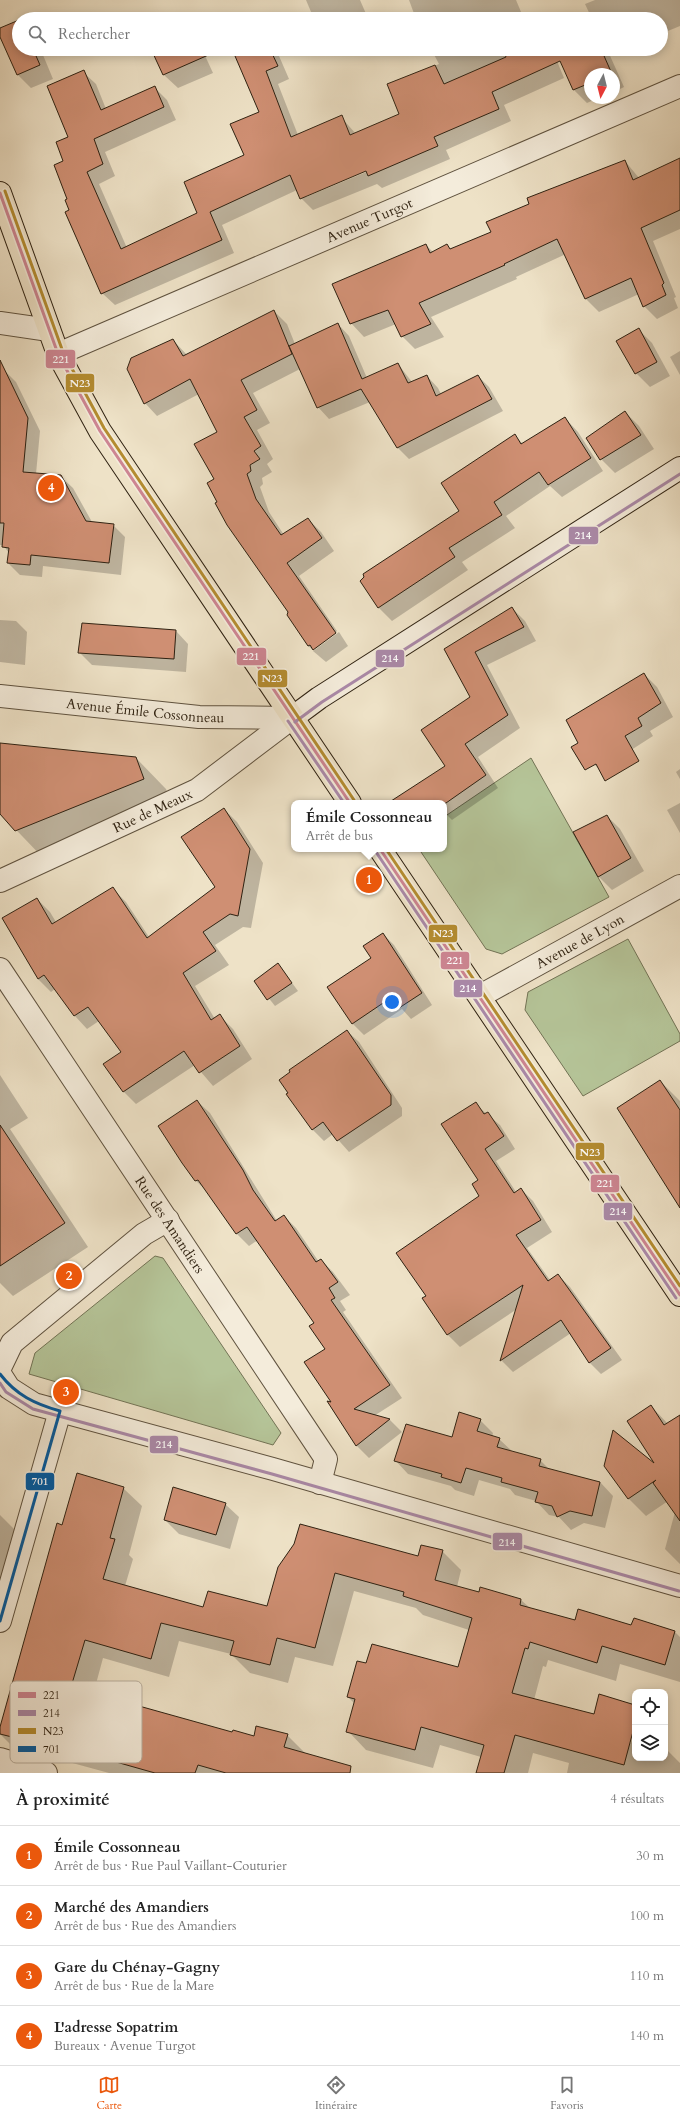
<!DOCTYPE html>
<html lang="fr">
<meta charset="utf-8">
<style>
:root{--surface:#fff;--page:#f2f2f2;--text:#222;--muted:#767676;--line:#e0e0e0;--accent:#ea580c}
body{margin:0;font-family:Cardo,serif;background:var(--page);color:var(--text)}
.controls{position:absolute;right:12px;bottom:12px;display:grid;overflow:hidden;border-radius:8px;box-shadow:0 2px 10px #0003}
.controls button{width:36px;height:36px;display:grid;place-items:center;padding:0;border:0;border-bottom:1px solid var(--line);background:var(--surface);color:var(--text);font:20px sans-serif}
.compass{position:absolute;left:584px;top:68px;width:36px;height:36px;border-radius:50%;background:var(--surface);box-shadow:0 2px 10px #0003;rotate:187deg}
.you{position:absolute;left:392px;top:1002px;width:14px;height:14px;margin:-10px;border:3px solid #fff;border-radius:50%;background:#1a73e8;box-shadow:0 0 0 6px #1a73e833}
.badge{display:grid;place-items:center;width:26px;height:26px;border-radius:50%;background:var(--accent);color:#fff;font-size:13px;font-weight:700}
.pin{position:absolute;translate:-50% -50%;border:2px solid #fff;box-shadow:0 1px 4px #0006}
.popup{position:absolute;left:291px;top:800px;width:156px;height:52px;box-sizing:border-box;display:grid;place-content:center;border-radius:8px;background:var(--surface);filter:drop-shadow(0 1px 3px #0005);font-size:13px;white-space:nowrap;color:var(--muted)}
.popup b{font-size:15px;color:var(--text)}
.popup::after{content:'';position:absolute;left:50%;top:100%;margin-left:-8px;border:8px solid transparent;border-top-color:var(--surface)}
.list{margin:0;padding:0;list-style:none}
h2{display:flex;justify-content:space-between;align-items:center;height:52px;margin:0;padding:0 16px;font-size:17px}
h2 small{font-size:13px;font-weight:400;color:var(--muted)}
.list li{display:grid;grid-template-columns:26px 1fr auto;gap:12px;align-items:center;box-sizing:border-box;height:60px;padding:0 16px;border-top:1px solid var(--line)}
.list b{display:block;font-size:15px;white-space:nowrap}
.list p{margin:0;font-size:13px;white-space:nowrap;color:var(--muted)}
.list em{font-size:13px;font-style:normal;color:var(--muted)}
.icon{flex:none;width:22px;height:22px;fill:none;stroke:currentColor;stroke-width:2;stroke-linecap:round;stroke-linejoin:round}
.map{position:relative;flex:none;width:680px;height:1773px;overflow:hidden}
.search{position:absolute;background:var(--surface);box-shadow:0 2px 10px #0003;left:12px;right:12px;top:12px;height:44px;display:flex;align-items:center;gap:10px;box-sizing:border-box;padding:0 14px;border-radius:22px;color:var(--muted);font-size:15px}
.sheet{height:292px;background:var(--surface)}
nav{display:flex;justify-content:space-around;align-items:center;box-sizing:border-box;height:56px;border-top:1px solid var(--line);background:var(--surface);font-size:11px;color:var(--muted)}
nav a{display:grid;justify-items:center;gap:2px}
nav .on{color:var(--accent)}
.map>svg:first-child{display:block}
.green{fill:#b5c498;stroke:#727355}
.shadow{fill:#0003;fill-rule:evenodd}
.building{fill:#cf8f73;stroke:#2f2212}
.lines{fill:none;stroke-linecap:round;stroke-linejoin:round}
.lane-casing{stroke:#5f523f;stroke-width:20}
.street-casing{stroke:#5f523f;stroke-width:24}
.secondary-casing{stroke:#2f2212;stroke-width:24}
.primary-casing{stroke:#2f2212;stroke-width:24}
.lane{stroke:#f4ecdb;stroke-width:18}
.street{stroke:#f4ecdb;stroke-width:22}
.secondary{stroke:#f4ecdb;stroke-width:22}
.primary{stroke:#eee2c7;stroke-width:22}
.bus-1-casing{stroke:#f4ecdb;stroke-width:6}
.bus-2-casing{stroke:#f4ecdb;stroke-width:6}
.bus-3-casing{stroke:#f4ecdb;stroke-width:6}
.bus-4-casing{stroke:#f4ecdb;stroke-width:6}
.bus-1{stroke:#cd8592;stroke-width:3}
.bus-2{stroke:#aa89a8;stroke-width:3}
.bus-3{stroke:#b48c30;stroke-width:3}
.bus-4{stroke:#005aa1;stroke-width:3}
.labels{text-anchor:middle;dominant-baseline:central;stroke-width:3.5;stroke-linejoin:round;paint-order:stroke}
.street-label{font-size:14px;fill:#2f2212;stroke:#f4ecdb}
.key{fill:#f4ecdb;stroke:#b9af9f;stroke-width:1}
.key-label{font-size:11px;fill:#2f2212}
.line-badge{stroke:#f4ecdb;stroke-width:1.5}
.badge-label{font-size:11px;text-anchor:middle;font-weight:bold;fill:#fff}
</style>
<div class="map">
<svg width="680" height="1773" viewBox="0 0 680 1773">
<rect width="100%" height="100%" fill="#eee2c7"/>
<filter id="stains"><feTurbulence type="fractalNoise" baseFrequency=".005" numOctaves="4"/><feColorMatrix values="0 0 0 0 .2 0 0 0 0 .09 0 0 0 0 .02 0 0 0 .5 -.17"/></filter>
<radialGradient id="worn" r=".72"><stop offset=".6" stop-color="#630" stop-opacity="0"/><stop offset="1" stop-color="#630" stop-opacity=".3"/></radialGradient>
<!-- green -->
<g class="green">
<path d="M531,758L609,897L502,954L486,949L419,849H444V817Z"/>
<path d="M628,939L680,1034V1041L583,1096L525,1010L528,992Z"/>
<path d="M155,1256L163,1258L281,1433L273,1445L29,1374L35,1353Z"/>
</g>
<!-- shadow -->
<g class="shadow">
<path d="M306,0H360L367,16L361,19H314Z"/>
<path d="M409,0H516L524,19H416Z"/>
<path d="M595,0H680V26L663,33L661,30V19H592L585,4Z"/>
<path d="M19,21V49H47L49,53L43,55L53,79L31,88L17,74L0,35V29Z"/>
<path d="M152,49H202L213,73L178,88L164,75Z"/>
<path d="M233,49H276L289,79L278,84L298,135L341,117L356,134L400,114L388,85L439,64L431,49H552L564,78L504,105L511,121L446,150L450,159L382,188L377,184L313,210L301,198L297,190L222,225L234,253L115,305L102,293L70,211L65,162L83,72L96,84L106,109L154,87L167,100L176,120L105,152L115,176L99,184L127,248L199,214L245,156L260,112ZM370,169L371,170L306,197V195Z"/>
<path d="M569,49H607L624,87L614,92V74H590V98H598L587,103L573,89Z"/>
<path d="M680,159V229L653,241L676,297L674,298L678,308L657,319L644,306L639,294L599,312L586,299L566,254L516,277L517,279L431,317L444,337L415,349L402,336L396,324L364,337L351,323L426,245L433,252L446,245L451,250L492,232L625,161L639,178Z"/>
<path d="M274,311L287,324L295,344L338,324L349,336L367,378L398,364L412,382L427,376L438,388L441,394L478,376L489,387L503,411L409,459L397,447L370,402L329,419L318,407L300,369L253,393L270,423L257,430L273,459L267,464L272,472L262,478L263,484L260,487L269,512L284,535L308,519L321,532L334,551L299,576L337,631L313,650L308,646L289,611L228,524L208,484L216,479L218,432L199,394L157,416L145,403L173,340L187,355Z"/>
<path d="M638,329L652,343L670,376L650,387L636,373Z"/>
<path d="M680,351V375L670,357Z"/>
<path d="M5,371L16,382L40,431L36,474L60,476L73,488L92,522L113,525L125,537L121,575L43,566L42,577L20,575L8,563L9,553L3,545H0V374Z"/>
<path d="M625,412L639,426L654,449L615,473L601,459Z"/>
<path d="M565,418L578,432L603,471L562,497L550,486L506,516L515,528L462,562L468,570L392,621L379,608L362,581L461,512L515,436L523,444Z"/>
<path d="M512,608L525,621L536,641L487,665L520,728L478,757L498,788L452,820L444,812V803H437L471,697L445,649Z"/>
<path d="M0,620L16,621L27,632L25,665L0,662Z"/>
<path d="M176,631L188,644L186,672L92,665L79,652Z"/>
<path d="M339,632L348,646L326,662L313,651Z"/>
<path d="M644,674L657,687L673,717L650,731L653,736L600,770L587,757Z"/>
<path d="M0,744L136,758L166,789L174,809L46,861L0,813Z"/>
<path d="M680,769V779L676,772Z"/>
<path d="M680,803V833L667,810Z"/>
<path d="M224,809L237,822L263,863L251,928L243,927L215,945L229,965L195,986L215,1019L220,1016L233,1029L252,1059L213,1086L195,1065L136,1104L123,1091L122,1052L99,1021L87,1029L75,1016L55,989L51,992L38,979L3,918L37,899L50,912L56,922L113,889L126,902L149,937L217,888Z"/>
<path d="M607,816L620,829L644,871L612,890L599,877L574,833Z"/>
<path d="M383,934L394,945L432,1005L411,1019L402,1009L364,1035L353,1024L329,987L373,958Z"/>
<path d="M278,964L298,991L275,1006L255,981Z"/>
<path d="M347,1031L359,1042L402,1108V1116L349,1152L333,1134L324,1141L312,1129Z"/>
<path d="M0,1075L28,1118L10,1129L88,1247L13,1296L0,1283Z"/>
<path d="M660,1081L680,1101V1206Z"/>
<path d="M197,1101L210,1113L277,1221L284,1216L296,1228L319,1262L321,1260L333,1272L350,1295L340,1301L346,1310L343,1312L402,1398L374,1416L390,1420L402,1432L369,1458L357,1446L329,1402L333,1404L326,1349L315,1324L258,1240L249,1246L237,1234L209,1193L196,1181Z"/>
<path d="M475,1104L500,1125L515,1149L496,1161L516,1192L521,1189L533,1201L552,1232L527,1248L550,1280L558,1275L570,1287L622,1360L601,1374L589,1362L571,1333L513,1372L502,1361L517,1309L460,1347L448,1335L423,1298L427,1296L481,1196Z"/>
<path d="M651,1406L668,1424L680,1416V1564L665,1549L675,1512L668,1501L646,1516L629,1499L605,1466L657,1467Z"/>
<path d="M480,1420L493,1433L492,1437L499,1439L513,1452L540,1460L550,1470L600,1482L613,1496L605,1528L584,1523L571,1530L559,1517L549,1515L536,1501L515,1495L510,1489L479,1480L474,1496L455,1490L451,1486L408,1474L395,1460L453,1438Z"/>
<path d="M123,1488L142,1506L129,1555L133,1559L125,1586L204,1608L268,1607L279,1568L419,1557L442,1551L461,1570L457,1587L521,1600L530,1608L575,1621L674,1631L680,1637V1682L620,1664L616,1681L548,1660L546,1667L543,1666L534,1700L595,1716L635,1706V1720L629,1742L631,1743L635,1728V1758H665V1748L680,1763V1773H567L569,1763L533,1753L528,1773H476L481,1757L440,1745L433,1768L366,1750L348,1731L355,1704L348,1697L367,1664L459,1668L469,1630L423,1615L416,1608L354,1591L333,1666L295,1657L288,1683L250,1673L231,1654L179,1641L169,1677L103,1658L93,1695L233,1734L254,1737L287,1735L306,1754L347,1773H109L43,1755L36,1757L18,1752L0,1734V1731L63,1526Z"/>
<path d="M225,1504L239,1517L230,1549L179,1534L165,1520Z"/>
<path d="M0,1515L22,1537L0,1601Z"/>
</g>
<!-- building -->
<g class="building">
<path d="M19,20V49H33L40,65L17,75L0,37V28Z"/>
<path d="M151,49H222L163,75Z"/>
<path d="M232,49H270L278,66L266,71L291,137L342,115L350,135L399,114L387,84L435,65L444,84L506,57L503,49H601L612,74H590V83L573,90L560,61L492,92L499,109L434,137L438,146L368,176L366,171L300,199L290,175L210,212L222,240L101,294L65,212L69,210L65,200L67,199L54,165L63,161L56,142L68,137L47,86L84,70L101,110L155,86L164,107L94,139L103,164L87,172L121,249L197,213L184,182L244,155L230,124L259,112Z"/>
<path d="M680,158V210L641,228L664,283L662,285L666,295L643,307L631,278L585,299L557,239L504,264L505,265L419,303L431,324L401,337L388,310L350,324L332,284L426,244L430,253L447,244L450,249L491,232L486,222L529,204L527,198L625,160L633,180Z"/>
<path d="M274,310L292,354L241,380L257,410L244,417L261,446L254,451L260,459L250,465L251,471L247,474L256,499L281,535L308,518L322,538L287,563L336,633L313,650L310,645L308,646L287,615L288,612L227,525L215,503L217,502L207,483L214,479L194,444L217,432L190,379L144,404L127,369L131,358L173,339L183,356Z"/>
<path d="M338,323L362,379L398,363L408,383L427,375L436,396L478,375L492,399L397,448L361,389L317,408L289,346Z"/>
<path d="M639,328L657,362L635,374L616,341Z"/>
<path d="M0,360L28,418L23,472L61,475L86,521L114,524L109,563L31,555L30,565L7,563L9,548L2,547L4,523H0Z"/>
<path d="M625,411L641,435L600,460L586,438Z"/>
<path d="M565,417L591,458L548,485L539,472L494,502L502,515L449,548L455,557L378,608L360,581L364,577L363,574L459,511L441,483L515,434L521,444Z"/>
<path d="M512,607L524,627L475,652L508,715L465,744L486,775L446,803H388L445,766L421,730L470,697L444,649Z"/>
<path d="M82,623L176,630L174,659L78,653Z"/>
<path d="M644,673L661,703L638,718L642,726L625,736L639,761L605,781L596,764L585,770L571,747L578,743L566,720Z"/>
<path d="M0,743L136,757L144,779L15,831L0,814Z"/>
<path d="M224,808L250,849L238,916L230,914L203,932L216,951L183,973L211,1020L220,1014L240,1046L199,1073L184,1051L123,1092L103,1064L121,1052L88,1007L74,1016L44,975L38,979L2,918L37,898L52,924L113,887L147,938L215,887L181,837Z"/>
<path d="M607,815L631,858L598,877L573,832Z"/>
<path d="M383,933L422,993L399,1008L392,997L352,1024L327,987L371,958L363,946Z"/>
<path d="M278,963L292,983L267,1000L254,981Z"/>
<path d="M347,1030L391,1095V1105L337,1141L323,1122L312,1130L286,1094L288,1093L279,1080L290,1072L289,1070Z"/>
<path d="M660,1080L680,1110V1208L617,1108Z"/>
<path d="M197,1100L243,1170L253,1190L275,1221L284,1215L316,1262L321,1259L338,1282L329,1288L335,1298L331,1300L390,1385L354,1409L390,1419L356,1446L327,1401L331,1402L304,1362L325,1349L309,1326L314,1323L247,1227L236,1234L198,1180L195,1181L182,1163L158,1126Z"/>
<path d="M476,1102L484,1114L488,1112L504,1136L485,1149L514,1193L521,1188L541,1220L516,1235L548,1281L558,1274L611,1348L589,1363L561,1320L500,1361L523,1285L447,1335L422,1298L426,1296L396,1253L479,1196L472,1184L478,1180L441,1124Z"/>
<path d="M0,1125L65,1223L0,1266Z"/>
<path d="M651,1405L664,1425L680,1415V1521L653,1483L656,1480L628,1499L604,1466L613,1430L654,1463L627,1421Z"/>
<path d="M459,1412L481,1419L477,1431L500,1438L497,1447L541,1459L539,1466L600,1482L592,1516L570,1511L557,1517L552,1506L535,1502L538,1492L501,1482L502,1478L466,1468L461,1483L441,1477L442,1474L394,1461L406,1424L452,1437Z"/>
<path d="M77,1473L124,1487L110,1538L115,1539L103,1579L203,1607L208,1591L267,1606L278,1567L294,1544L300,1524L418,1556L421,1545L443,1550L435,1580L479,1592L480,1587L521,1599L520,1605L575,1620L578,1609L631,1625L634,1618L675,1631L665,1665L602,1646L597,1663L530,1642L528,1649L525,1648L512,1693L594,1714L599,1694L635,1705V1724L624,1765L515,1735L504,1773H476L484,1745L421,1727L415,1750L346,1732L355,1699L347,1697L357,1661L366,1663L372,1644L458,1667L472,1618L403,1596L404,1592L335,1573L315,1648L277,1638L270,1665L230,1655L234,1641L161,1623L151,1659L85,1640L71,1687L232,1732L233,1730L254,1736L256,1726L288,1734L284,1747L351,1766L350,1773H226L198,1765L195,1773H155L24,1736L16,1738L0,1734V1727L57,1523L62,1525Z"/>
<path d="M173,1487L226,1503L216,1535L164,1520Z"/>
</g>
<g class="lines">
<defs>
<path id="lane" d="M0,1772L2,1773"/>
<g id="street">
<path d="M0,323L49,330"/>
<path id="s1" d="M58,354L680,86"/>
<path id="s2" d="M0,696L199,717L292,718"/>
<path id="s3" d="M0,881L197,790L292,718"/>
<path id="s4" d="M0,969L326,1459L320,1483"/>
<path id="s5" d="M480,996L680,886"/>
<path d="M0,1368L12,1343L144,1234L168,1220"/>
<path d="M0,1374L9,1388L34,1404L273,1469L680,1586"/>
<path d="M0,1621L60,1411"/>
<path d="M0,1759L46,1773"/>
</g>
<path id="secondary" d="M292,718L319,698L680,468"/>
<g id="primary">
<path d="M0,193L58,354L100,431L350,803"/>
<path d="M380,849L680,1295"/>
</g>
</defs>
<!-- lane casing -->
<use href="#lane" class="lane-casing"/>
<!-- street casing -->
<use href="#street" class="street-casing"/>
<!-- secondary casing -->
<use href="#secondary" class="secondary-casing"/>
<!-- primary casing -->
<use href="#primary" class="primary-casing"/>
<!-- lane -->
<use href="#lane" class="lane"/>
<!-- street -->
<use href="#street" class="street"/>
<!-- secondary -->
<use href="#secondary" class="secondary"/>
<!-- primary -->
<use href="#primary" class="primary"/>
<defs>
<g id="bus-1">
<path d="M0,193L58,354L100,431L350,803"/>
<path d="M380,849L680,1295"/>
</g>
<g id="bus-2">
<path d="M288,721L344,803"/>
<path d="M295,722L322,702L680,474"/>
<path d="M376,852L676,1298"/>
<path d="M0,1383L6,1392L33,1409L272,1474L679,1591"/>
</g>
<g id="bus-3">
<path d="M5,191L63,352L104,428L354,800"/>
<path d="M386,849L680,1286"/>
</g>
<path id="bus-4" d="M0,1374C16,1395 35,1404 60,1411L0,1621"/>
</defs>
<!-- bus-1 casing -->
<use href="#bus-1" class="bus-1-casing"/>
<!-- bus-2 casing -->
<use href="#bus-2" class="bus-2-casing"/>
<!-- bus-3 casing -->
<use href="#bus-3" class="bus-3-casing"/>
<!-- bus-4 casing -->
<use href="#bus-4" class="bus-4-casing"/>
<!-- bus-1 -->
<use href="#bus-1" class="bus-1"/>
<!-- bus-2 -->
<use href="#bus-2" class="bus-2"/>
<!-- bus-3 -->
<use href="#bus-3" class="bus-3"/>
<!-- bus-4 -->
<use href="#bus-4" class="bus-4"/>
</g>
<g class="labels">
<!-- street labels -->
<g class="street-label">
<text stroke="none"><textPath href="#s1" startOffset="339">Avenue Turgot</textPath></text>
<text stroke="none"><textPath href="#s2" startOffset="146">Avenue Émile Cossonneau</textPath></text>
<text stroke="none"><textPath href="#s3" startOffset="168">Rue de Meaux</textPath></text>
<text stroke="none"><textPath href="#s5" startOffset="114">Avenue de Lyon</textPath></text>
<text stroke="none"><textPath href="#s4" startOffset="307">Rue des Amandiers</textPath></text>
</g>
</g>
<!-- legend -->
<rect x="10" y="1681" width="132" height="82" rx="6" class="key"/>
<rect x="18" y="1692" width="18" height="6" fill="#cd8592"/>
<rect x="18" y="1710" width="18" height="6" fill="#aa89a8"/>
<rect x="18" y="1728" width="18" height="6" fill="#b48c30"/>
<rect x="18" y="1746" width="18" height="6" fill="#005aa1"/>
<g class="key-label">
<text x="43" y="1699">221</text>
<text x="43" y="1717">214</text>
<text x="43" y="1735">N23</text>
<text x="43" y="1753">701</text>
</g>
<g class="line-badge">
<rect x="45" y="349" width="31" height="20" rx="4" fill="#cd8592"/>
<rect x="65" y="373" width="30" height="20" rx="4" fill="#b48c30"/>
<rect x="568" y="526" width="31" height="19" rx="4" fill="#aa89a8"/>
<rect x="236" y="647" width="31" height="19" rx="4" fill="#cd8592"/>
<rect x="375" y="649" width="30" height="19" rx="4" fill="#aa89a8"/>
<rect x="257" y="669" width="31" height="19" rx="4" fill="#b48c30"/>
<rect x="428" y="924" width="30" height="19" rx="4" fill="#b48c30"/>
<rect x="440" y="951" width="30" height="19" rx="4" fill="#cd8592"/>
<rect x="453" y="979" width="30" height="19" rx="4" fill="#aa89a8"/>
<rect x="575" y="1142" width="30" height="19" rx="4" fill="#b48c30"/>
<rect x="590" y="1174" width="30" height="19" rx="4" fill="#cd8592"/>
<rect x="603" y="1202" width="30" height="19" rx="4" fill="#aa89a8"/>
<rect x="149" y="1435" width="30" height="19" rx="4" fill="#aa89a8"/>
<rect x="25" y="1472" width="30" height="19" rx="4" fill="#005aa1"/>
<rect x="492" y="1532" width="31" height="19" rx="4" fill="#aa89a8"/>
</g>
<g class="badge-label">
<text x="61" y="363">221</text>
<text x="80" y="387">N23</text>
<text x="583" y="539">214</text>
<text x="251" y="660">221</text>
<text x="390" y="662">214</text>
<text x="272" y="682">N23</text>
<text x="443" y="937">N23</text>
<text x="455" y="964">221</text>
<text x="468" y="992">214</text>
<text x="590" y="1156">N23</text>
<text x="605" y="1187">221</text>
<text x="618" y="1215">214</text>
<text x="164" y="1448">214</text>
<text x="40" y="1485">701</text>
<text x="507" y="1546">214</text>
</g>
<rect width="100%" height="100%" filter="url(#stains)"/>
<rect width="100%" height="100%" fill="url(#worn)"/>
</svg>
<div class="controls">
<button><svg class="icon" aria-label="locate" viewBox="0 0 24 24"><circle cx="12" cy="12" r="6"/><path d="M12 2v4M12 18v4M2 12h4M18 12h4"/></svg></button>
<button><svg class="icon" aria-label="layers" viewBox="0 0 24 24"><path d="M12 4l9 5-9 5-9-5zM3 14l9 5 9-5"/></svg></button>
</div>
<svg class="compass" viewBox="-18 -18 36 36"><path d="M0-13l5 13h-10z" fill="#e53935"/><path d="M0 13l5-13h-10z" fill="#767676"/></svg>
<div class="you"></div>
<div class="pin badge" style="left:369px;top:880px">1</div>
<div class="popup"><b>Émile Cossonneau</b>Arrêt de bus</div>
<div class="pin badge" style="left:69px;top:1276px">2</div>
<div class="pin badge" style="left:66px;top:1392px">3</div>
<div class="pin badge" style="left:51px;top:488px">4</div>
<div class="search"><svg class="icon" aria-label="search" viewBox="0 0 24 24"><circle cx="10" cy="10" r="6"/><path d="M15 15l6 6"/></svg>Rechercher</div>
</div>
<section class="sheet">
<h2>À proximité<small>4 résultats</small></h2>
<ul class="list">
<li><span class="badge">1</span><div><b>Émile Cossonneau</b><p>Arrêt de bus · Rue Paul Vaillant-Couturier</p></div><em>30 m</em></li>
<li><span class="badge">2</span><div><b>Marché des Amandiers</b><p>Arrêt de bus · Rue des Amandiers</p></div><em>100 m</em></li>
<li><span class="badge">3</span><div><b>Gare du Chénay-Gagny</b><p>Arrêt de bus · Rue de la Mare</p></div><em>110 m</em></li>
<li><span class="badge">4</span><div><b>L'adresse Sopatrim</b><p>Bureaux · Avenue Turgot</p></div><em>140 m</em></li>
</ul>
</section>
<nav>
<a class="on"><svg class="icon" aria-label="map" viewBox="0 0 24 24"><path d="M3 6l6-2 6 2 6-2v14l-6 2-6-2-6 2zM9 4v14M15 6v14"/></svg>Carte</a>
<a><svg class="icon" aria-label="directions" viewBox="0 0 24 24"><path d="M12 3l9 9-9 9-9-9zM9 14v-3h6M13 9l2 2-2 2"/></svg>Itinéraire</a>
<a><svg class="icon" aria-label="saved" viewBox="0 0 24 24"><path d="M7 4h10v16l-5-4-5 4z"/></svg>Favoris</a>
</nav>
